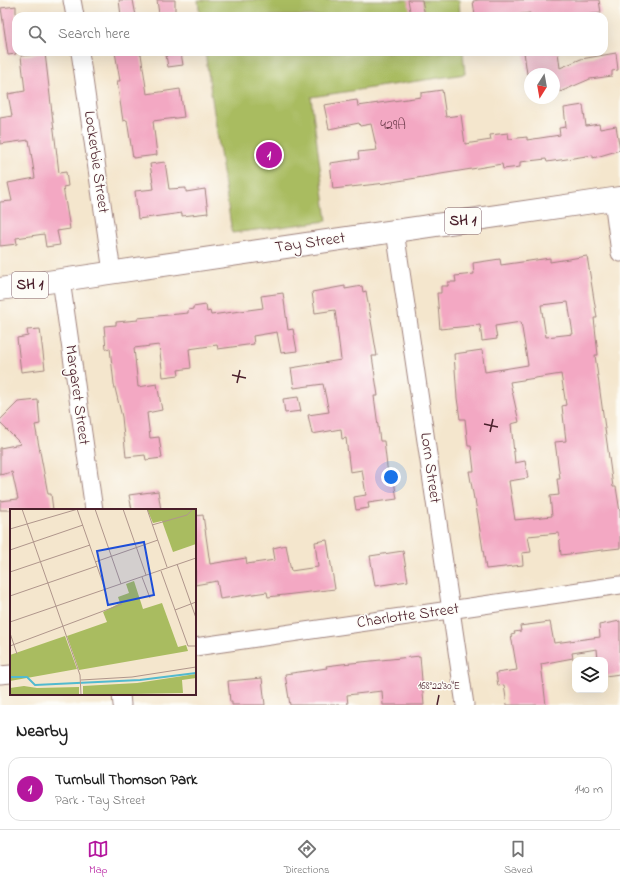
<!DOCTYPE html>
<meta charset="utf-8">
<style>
:root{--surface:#fff;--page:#f2f2f2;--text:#222;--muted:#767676;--line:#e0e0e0;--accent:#b5179e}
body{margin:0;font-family:"Indie Flower",sans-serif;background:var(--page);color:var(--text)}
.controls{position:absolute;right:12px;bottom:12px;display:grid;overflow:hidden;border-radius:8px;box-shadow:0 4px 16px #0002}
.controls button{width:36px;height:36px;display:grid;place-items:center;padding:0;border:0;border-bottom:1px solid var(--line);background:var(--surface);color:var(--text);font:20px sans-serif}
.compass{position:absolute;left:524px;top:68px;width:36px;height:36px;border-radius:50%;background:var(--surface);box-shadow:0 4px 16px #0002;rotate:191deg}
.you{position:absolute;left:391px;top:477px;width:14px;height:14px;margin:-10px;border:3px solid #fff;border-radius:50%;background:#1a73e8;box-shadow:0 0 0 6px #1a73e833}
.badge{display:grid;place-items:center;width:26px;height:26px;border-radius:50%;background:var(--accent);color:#fff;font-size:13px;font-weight:700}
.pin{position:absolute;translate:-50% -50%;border:2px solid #fff;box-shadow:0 1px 4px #0006}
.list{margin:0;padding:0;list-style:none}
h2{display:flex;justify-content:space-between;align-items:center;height:52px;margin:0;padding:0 16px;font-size:17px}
h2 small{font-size:13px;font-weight:400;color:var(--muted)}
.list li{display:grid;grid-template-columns:26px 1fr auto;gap:12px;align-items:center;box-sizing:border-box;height:64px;margin:0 8px 8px;padding:0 8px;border:1px solid var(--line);border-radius:12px}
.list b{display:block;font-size:15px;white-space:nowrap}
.list p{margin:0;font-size:13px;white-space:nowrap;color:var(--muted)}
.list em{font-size:13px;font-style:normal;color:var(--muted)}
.icon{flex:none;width:22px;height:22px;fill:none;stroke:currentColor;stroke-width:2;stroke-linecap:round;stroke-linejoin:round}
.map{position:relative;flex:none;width:620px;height:705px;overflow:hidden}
.search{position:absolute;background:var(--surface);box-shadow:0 4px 16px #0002;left:12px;right:12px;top:12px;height:44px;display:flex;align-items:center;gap:10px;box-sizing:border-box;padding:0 14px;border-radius:12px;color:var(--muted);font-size:15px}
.sheet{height:124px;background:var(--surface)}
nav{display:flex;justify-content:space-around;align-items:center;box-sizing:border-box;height:56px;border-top:1px solid var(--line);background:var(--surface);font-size:11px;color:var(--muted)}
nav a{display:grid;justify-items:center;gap:2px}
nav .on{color:var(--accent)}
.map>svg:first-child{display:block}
.green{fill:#a9bc60;stroke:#7a6e46}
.building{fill:#f3a8c3;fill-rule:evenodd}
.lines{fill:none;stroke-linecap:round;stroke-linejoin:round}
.street-casing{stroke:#9f827c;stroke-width:19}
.highway-casing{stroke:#9f827c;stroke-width:24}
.street{stroke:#fff;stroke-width:17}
.highway{stroke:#fff;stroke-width:22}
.ticks{fill:none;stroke:#4a1f2b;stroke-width:1.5}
.labels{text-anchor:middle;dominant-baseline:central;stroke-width:3;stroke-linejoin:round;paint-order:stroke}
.number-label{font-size:14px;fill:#744151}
.shield{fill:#fdfcf7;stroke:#806168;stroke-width:1}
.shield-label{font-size:15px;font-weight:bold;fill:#4a1f2b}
.street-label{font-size:16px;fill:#4a1f2b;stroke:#fdfcf7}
.inset-river{fill:none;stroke:#52bacf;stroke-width:2}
.inset-road{fill:none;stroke:#b0968c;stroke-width:1}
.view{fill:#1d4ed8;fill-opacity:0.15;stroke:#1d4ed8;stroke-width:2}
.inset-edge{fill:none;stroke:#4a1f2b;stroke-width:2}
.ticks-label{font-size:10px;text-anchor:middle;fill:#4a1f2b;stroke:#fdfcf7;stroke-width:3;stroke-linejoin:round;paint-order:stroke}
</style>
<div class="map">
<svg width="620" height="705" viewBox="0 0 620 705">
<rect width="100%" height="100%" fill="#fdfcf7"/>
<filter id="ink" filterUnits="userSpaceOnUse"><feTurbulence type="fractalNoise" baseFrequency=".025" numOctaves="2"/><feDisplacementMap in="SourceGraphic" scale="8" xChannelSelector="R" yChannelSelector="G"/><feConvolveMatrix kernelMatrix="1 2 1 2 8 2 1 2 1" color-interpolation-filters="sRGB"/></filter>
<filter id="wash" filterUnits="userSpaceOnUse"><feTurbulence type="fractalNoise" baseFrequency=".012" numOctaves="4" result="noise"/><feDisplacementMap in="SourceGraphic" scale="16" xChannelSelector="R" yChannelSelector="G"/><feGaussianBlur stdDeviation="0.9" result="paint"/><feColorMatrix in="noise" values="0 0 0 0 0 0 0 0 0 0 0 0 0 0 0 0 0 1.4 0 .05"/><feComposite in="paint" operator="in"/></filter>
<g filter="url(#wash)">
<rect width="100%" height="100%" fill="#f4e6cd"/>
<!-- green -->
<g class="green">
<path d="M198,0H459L460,16H200Z"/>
<path d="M205,52H463L465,74L311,97L327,221L232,233Z"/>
</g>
<g id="blocks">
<!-- building -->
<g class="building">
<path d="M119,0H133L136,16H121Z"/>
<path d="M157,0H175V13L159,14Z"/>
<path d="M408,0H422L425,16H411Z"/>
<path d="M479,0H599L601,13L575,16H530V13L507,16H475L473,1Z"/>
<path d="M16,6V54L8,55L1,8Z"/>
<path d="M115,52H138V54H141L147,94L180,89L184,117L153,121L157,155L133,158L127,120L123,121L117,81H120Z"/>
<path d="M524,52H558L560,68L581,59L616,53L618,70L612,71V76L590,79L560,92L554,74H527Z"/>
<path d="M45,53L59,173L66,172L68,186L63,187L70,229L57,231L60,245L46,247L44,234L16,238L17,244L0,246V202L12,201L8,183L35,178L29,140L0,144V118L12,116L8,94L25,91L21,56Z"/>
<path d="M181,53L183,65L168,67L166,55Z"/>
<path d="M442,90L446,117L461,115L465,144L491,140L490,135L508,133L509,139L527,137V140L560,135L559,128L566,127L564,108L583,105L586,126L599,124L600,129L616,126L620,150L593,158V155L547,162L546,159L520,162V167L503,169L502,164L386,183L333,189L330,163L359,159L358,152L377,150L371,124L360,126L359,123L329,129L324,105L357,100L358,106L421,97V93Z"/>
<path d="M165,162L169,189L186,188V192L205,189L208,213L182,216V213L138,219L135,191L154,189L150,164Z"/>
<path d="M587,256L597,318H594L598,355H595L613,487H616L620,512V548L561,555L559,533L528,536L531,552L522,553L523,565L486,569L475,499H474L469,471H474L471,446H468L465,419H460L457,398L454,354L482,350L485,372L528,365L521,322L495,326L497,339L482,341L480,325L440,329L437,293H441V286H448V282H456L455,276L474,274L473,263L500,259L501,265L550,258V262ZM568,302L573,334L546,337L541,305ZM561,374L566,405L562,406L566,441L555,442L560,479H557L559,495L550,496L552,516L515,520L509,481L528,478L525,461L515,463L511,424L519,422L510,382Z"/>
<path d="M345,286V289L362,286L363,292L366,291L377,356H372L378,396H374L380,441H384L388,475H393L397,499L368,503L369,508L356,510L354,497L366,495L362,470L350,472L346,438L342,439L341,429L312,434L308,415L329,412L323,384L294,388L291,368L341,360L335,310L315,313L312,292Z"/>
<path d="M283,293L288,330L293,329L297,351L281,353L277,332L253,336L254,344L218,349L217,345L189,349L191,368L178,370L179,375L163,377L159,345L134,348L138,387L157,384L162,410L147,413L150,438L159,437L162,458L146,460L145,455L126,457L122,417L114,384L110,348L106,349L104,326L116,325V322L138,320V318L188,313V310L193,309V307L206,305L207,312L210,311L211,315L263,308L261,296Z"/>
<path d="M40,329L45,369L21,372L17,338L28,336L27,330Z"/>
<path d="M298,397L301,411L285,413L283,399Z"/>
<path d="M38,400L40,424L35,425L48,494H51L53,510H0V501L18,499L12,472L0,475V448L21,444L0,423V420L18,402Z"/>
<path d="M158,491L161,510H132L129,495Z"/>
<path d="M203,515L210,564L246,558L247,564L275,560L273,548L286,545L291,571L318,567L315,542L327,540L335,589L268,597L267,592L220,599L217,581L195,585V516Z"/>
<path d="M403,551L408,581L375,586L370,556Z"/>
<path d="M620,621V674L605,676V660H598L597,649L572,653L573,658L541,664L546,705H507L504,685L498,686L496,673L517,670L511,635L515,634L514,632L521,631L520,626L550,622L554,643L600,637L599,625Z"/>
<path d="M420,656L424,705H383L382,691L347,695L348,705H290L285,674L327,668L326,666L342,664Z"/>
<path d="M262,678L265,705H232V702H230L228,681Z"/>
</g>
</g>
</g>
<g filter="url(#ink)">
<use href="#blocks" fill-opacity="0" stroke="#9f827c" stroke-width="1"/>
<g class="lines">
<defs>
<g id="street">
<path d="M72,0L75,16"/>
<path d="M80,52L112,272"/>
<path d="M613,199L620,253"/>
<path d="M395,231L465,705"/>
<path d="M61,280L94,510"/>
<path d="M195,647L620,585"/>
<path d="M0,675L11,674"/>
<path d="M121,694L122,705"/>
</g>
<path id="highway" d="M0,289L620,198"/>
</defs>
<!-- street casing -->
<use href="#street" class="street-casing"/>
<!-- highway casing -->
<use href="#highway" class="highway-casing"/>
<!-- street -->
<use href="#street" class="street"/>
<!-- highway -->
<use href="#highway" class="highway"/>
</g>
</g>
<!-- ticks -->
<path class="ticks" d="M232,375L246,378M237,383L240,370M484,424L498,427M490,432L493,419M437,705L439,695"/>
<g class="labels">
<!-- number labels -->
<g class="number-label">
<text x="393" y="125">429A</text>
</g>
<!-- shield labels -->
<g class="shield">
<rect x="445" y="208" width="36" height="26" rx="3"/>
<rect x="12" y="272" width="36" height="26" rx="3"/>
</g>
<g class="shield-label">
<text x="463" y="221">SH 1</text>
<text x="30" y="285">SH 1</text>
</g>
<!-- street labels -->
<g class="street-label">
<text transform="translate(96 162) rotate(82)">Lockerbie Street</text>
<text transform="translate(310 243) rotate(-8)">Tay Street</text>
<text transform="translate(77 395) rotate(82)">Margaret Street</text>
<text transform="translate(430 468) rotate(82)">Lorn Street</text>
<text transform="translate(408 616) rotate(-8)">Charlotte Street</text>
</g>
</g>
<!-- overview -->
<g transform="translate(10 509)">
<rect width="186" height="186" fill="#f4e6cd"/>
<path d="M137,0H186V35L163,43L152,12L143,14ZM124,72L133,100L152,94L168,138L176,136L178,142L69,161L57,127L97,113L93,103L110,94L108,88L119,84L116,75ZM55,127L67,160L0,172V146ZM186,165V169L172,171L173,184L73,186V177L127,174ZM14,177L27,179L69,178V186H0V179Z" fill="#a9bc60"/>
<path class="inset-river" d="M0,168H17L25,176L130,171L186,164"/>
<path class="inset-road" d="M12,0L70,166L71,186M67,0L95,80M85,0L111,75M113,0L136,66M137,0L157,58M142,16L177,6L183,0M0,20L68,0M0,41L73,16M85,53L148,31M167,55L186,109M151,62L178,137H186M0,63L80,36M132,68L140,89M0,87L87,57M165,101L186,93M0,113L186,49M0,124L7,145M0,137L112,95M71,171L122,168L186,158"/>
<path class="view" d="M134,33L144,86L98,96L87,42Z"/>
<rect width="186" height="186" class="inset-edge"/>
</g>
<g class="ticks-label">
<text x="439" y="689">168°22'30"E</text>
</g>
</svg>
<div class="controls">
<button><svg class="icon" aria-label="layers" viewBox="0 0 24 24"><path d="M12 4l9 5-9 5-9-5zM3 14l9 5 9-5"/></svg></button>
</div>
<svg class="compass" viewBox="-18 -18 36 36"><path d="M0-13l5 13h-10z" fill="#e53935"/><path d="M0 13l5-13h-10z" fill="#767676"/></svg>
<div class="you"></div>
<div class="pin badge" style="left:269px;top:155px">1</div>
<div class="search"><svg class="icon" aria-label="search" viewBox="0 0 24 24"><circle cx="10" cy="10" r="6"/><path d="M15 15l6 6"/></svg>Search here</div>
</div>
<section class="sheet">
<h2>Nearby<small></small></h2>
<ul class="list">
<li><span class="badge">1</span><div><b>Turnbull Thomson Park</b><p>Park · Tay Street</p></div><em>140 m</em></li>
</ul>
</section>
<nav>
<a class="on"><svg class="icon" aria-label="map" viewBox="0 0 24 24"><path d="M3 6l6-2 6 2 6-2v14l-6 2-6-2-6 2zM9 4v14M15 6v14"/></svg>Map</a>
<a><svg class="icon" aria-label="directions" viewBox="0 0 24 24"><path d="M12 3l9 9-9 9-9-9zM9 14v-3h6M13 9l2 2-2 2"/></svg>Directions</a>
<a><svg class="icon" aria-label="saved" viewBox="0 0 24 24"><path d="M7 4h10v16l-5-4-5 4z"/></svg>Saved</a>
</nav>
